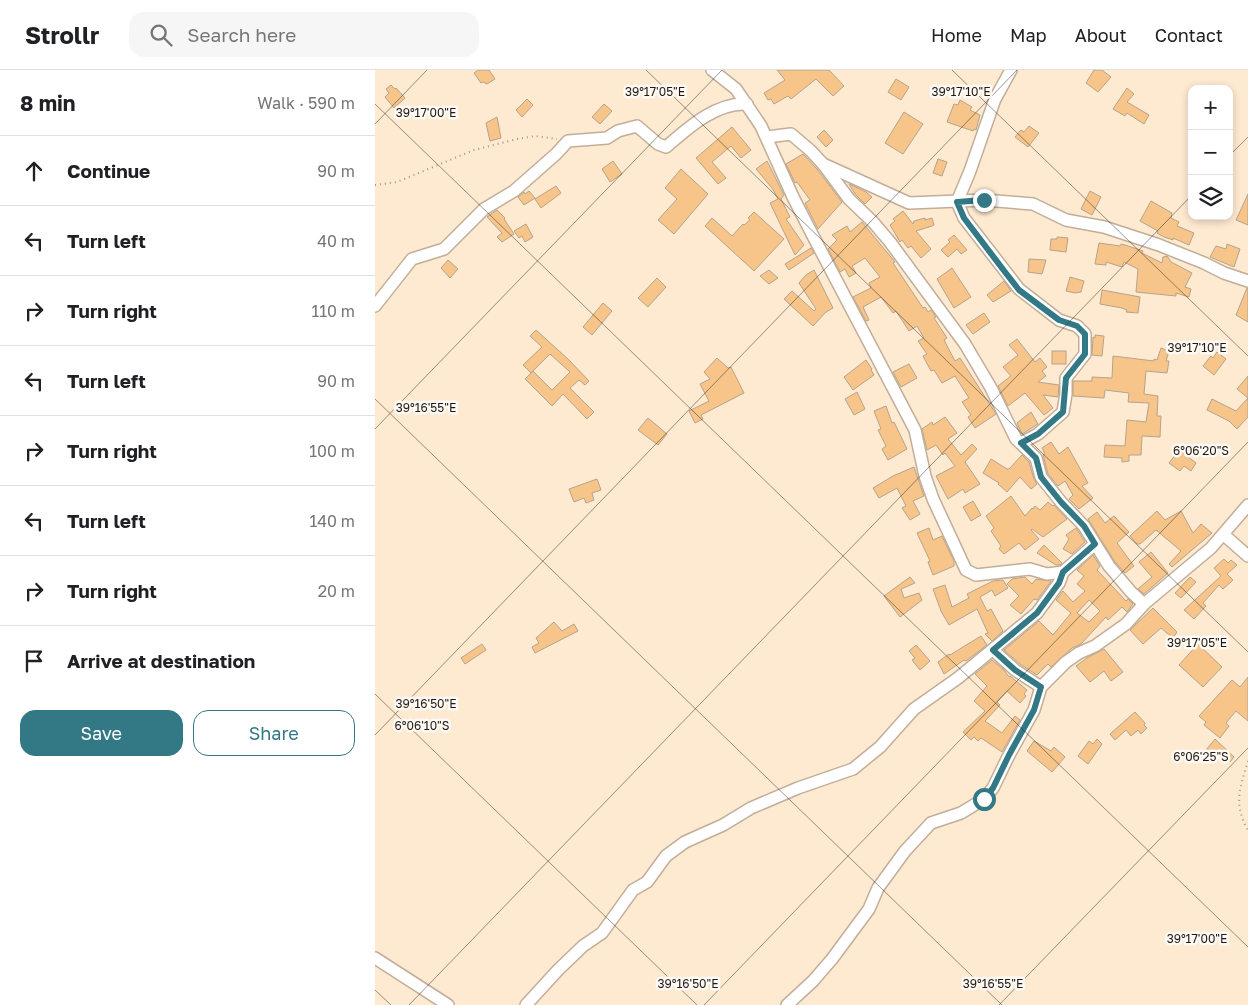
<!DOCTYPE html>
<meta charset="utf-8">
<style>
:root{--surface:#fff;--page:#f6f6f6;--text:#202124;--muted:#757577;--line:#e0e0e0;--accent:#327885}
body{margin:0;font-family:"Golos Text",sans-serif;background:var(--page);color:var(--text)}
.controls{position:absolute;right:15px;top:15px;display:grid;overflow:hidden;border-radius:10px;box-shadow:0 2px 8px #0003}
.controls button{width:45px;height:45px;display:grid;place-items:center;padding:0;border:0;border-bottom:1px solid var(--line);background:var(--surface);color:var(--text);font:25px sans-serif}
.stop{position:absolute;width:15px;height:15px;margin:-11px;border:4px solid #327885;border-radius:50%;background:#fff}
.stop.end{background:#327885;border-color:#fff;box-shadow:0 1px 5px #0008}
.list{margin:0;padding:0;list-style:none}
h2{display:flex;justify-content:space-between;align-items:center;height:65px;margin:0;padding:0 20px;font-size:21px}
h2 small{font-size:16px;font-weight:400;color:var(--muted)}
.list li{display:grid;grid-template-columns:32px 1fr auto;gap:15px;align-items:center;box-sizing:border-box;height:70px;padding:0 20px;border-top:1px solid var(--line)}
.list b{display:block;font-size:19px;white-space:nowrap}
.list em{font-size:16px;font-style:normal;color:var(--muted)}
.actions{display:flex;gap:10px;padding:15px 20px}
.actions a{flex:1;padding:11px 0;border:1px solid var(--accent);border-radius:15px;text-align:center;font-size:18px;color:var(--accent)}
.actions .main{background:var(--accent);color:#fff}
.icon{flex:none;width:28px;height:28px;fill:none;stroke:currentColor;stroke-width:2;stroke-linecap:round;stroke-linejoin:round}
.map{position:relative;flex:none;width:873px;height:935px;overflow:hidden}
header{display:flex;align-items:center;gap:30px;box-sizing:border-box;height:70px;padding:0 25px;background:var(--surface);border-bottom:1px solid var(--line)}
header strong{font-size:24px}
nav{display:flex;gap:28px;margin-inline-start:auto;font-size:18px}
.search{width:350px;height:45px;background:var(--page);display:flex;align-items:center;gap:12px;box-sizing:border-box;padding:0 18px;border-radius:15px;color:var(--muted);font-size:19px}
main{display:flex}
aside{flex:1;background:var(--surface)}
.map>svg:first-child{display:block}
.building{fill:#f7c589;stroke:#b6a38c;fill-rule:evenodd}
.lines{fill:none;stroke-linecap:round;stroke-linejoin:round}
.street-casing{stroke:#c2ae98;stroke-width:14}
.path{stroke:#a49583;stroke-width:2;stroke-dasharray:1 4;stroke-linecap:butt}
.street{stroke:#fff;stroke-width:11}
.route{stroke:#327885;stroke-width:6}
.ticks{fill:none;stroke:#201910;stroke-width:1;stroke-opacity:0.45}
.ticks-label{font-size:12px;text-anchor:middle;fill:#201910;stroke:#fdf9f4;stroke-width:5;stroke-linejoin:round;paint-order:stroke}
</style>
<header>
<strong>Strollr</strong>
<div class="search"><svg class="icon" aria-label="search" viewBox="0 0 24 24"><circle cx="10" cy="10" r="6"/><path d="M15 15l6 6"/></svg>Search here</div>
<nav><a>Home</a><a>Map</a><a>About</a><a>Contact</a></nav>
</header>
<main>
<aside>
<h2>8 min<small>Walk · 590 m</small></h2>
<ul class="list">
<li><svg class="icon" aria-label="ahead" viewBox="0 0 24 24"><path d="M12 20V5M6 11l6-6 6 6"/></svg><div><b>Continue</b></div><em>90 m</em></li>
<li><svg class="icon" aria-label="left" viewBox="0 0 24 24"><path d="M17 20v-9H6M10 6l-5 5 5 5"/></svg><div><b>Turn left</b></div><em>40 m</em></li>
<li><svg class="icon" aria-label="right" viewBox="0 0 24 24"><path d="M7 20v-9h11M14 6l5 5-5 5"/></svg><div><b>Turn right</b></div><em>110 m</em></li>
<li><svg class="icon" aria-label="left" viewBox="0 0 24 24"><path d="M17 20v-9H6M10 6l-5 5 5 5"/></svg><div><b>Turn left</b></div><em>90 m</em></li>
<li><svg class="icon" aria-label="right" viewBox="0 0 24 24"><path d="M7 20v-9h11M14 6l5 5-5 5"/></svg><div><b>Turn right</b></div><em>100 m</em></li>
<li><svg class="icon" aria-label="left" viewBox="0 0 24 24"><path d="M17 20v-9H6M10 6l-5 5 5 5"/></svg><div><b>Turn left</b></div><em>140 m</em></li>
<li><svg class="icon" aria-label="right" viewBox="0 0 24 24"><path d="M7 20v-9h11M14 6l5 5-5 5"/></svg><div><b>Turn right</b></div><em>20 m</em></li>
<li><svg class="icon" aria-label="arrive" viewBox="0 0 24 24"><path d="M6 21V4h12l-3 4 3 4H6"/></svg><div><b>Arrive at destination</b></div></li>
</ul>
<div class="actions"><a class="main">Save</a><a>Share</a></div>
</aside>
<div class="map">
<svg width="873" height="935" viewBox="0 0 873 935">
<rect width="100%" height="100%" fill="#fee9d1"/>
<!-- building -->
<g class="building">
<path d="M103,0H114L120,9L112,14L108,12L106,13L99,3Z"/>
<path d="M402,0H454L469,16L458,26L441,9L416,29L413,26L399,34L396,29L393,30L389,23L410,10Z"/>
<path d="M719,0H727L736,7L723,22L711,13Z"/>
<path d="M521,9L534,17L526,30L513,22Z"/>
<path d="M16,15L20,19L21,18L30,28L19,38L10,27L14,23L11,19Z"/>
<path d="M752,18L759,24L752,32L774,45L769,54L752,43L750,46L738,39Z"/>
<path d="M152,29L158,35L147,47L141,40Z"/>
<path d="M585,30L597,37L595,40L605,45L601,60L599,59L598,61L572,52L579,34L583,35Z"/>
<path d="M229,34L237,41L225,54L217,47Z"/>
<path d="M529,42L548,54L528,84L510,73Z"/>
<path d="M122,47L126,68L115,71L111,53Z"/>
<path d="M654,56L664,63L653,77L640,67L646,60L649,62Z"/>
<path d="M357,57L376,80L366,88L356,76L337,92L351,108L343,114L321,88Z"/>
<path d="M449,60L458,70L451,77L442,67Z"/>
<path d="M428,84L442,99L467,132L443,159L430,133L435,130L422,112L420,113L411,94Z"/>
<path d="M563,89L572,92L567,106L558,103Z"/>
<path d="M238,91L247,104L235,112L227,99Z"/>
<path d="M392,91L409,125L406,129L415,147L411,149L429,175L420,185L395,133L403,129L397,118L381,99Z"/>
<path d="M306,99L333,124L299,164L283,150L302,129L290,118Z"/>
<path d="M474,114L491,122L497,127L490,134L480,124Z"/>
<path d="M181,116L186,123L166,138L160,129Z"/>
<path d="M154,121L160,128L149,135L143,127L149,122L150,124Z"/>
<path d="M715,121L726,127L717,145L706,139Z"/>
<path d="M873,124V155L861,150Z"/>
<path d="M776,131L797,143L796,148L804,152L802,156L819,163L814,175L798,168V170L789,167L782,163L783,161L765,151Z"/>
<path d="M122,140L130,148L129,149L139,164L127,172L122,167L127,163L112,147Z"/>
<path d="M528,141L538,154L539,151L550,148V150L557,148L559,155L557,156L541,161L556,179L546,188L536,176L533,178L527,170L525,172L515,155L520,151L518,149Z"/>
<path d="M379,142L409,169L379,201L330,156L337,148L357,166L368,154L369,155L375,150L373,148Z"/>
<path d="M487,152L520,192L518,193L548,238L550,237L553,242L556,240L561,247L559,248L572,268L569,270L580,291L585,288L621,344L600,358L593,347L596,345L587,332L594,328L580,306L567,313L559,300L556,301L548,286L552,284L543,271L549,268L542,256L534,261L521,241L518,243L506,227L488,237L494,250L491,251L478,227L496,218L494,213L505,207L490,188L477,196L481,203L474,207L470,199L465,202L453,179L462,170L457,165L472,156L475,162Z"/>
<path d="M151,154L158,167L150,172L147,166L144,168L139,161Z"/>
<path d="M579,165L592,180L586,184L582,179L573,187L566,180L575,172L573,170Z"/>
<path d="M682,167L693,168L691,182L675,180L676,169H682Z"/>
<path d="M724,173L745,176L746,174L750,175L768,181L767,183L787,193L788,187L792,186L796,192L817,203L810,217L816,219L814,227L801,223V226L761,222L763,199L749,192L747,197L731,192V195L720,194Z"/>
<path d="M852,174L865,179L859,197L835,187L841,176L851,179Z"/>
<path d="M436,178L439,183L414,200L410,194Z"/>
<path d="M654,189L671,190L667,204L653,202Z"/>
<path d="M73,190L83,199L75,208L66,198Z"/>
<path d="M577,198L596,227L579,238L562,209Z"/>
<path d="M394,200L403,208L394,214L385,206Z"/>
<path d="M439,200L458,238L451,242L438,256L409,229L417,221L439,241L441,239L424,213L431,205Z"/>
<path d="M695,207L709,211L706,222L700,223L691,221Z"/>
<path d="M282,208L291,217L273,237L263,228Z"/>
<path d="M629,211L636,221L618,232L612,225Z"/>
<path d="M872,218H873V252L861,245Z"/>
<path d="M727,220L765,227L763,243L751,242L752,240L747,238L725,234Z"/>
<path d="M228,233L237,241L217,265L208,257Z"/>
<path d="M609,243L615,252L598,264L591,255Z"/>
<path d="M161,260L194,290L214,311L210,315L204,310L195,318L219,342L212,349L188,324L177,336L150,309L158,301L177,320L195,302L175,284L156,303L148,295L167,277L155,266Z"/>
<path d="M720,265L729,266L727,286L717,285L718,267L720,268Z"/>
<path d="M642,269L660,292L665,288L672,297L667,301L671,306L663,312L684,315L683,327L668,325L678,338L669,345L650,323L633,336L623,316L636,306L628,297L643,285L634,275Z"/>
<path d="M786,278L794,281L791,291H794L792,303L771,301L769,324L783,326L782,346H786L785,367L767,366L766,385H754V391L747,392V388L729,387L730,375L750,376L752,350L771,352L774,333L753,332L754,323L730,320L729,328L698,326V311H717V307L737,308L738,286L779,291V289L782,290Z"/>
<rect x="677" y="281" width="14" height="13"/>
<path d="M842,282L851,289L839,305L828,296L836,286L838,288Z"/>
<path d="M342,288L353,298L356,297L369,323L326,345L328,349L320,353L314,341L334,331L325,314L335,309L329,302Z"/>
<path d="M491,290L497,299L496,300L499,305L478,320L469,307Z"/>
<path d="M534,294L542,308L526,317L518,302Z"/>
<path d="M873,306V347L862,359L854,351L832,340L837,329L861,341L873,328L862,319Z"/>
<path d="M482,322L490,339L479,345L470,329Z"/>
<path d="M511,336L517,353L519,352L532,379L513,390L507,379L511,376L503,360L506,359L499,341Z"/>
<path d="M656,342L663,354L647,364L642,353Z"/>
<path d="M570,347L582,363L573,369L586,385L597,374L602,379L590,392L605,414L590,423L588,419L573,429L561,406L580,396L570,383L568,385L561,375L552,380L547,359L557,352L558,355Z"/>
<path d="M273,348L292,364L283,375L263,360Z"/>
<path d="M676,372L684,384L693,377L713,413L707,416L718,428L704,439L694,429L698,425L690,411L683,416L673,404L668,385L670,384L667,378Z"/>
<path d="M804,380L821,393L816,401L809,396L805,401L794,393Z"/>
<path d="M647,385L654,392L659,409L662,414L656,419L645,407L632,422L623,414L624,413L608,403L616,389L632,399H634Z"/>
<path d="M539,397L549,426L538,431L545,444L535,450L527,438L531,436L522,418L504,428L498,418L518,406Z"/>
<path d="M222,409L226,420L217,423L219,430L211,433L209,428L199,432L194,419Z"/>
<path d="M636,426L650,446L657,438L658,439L660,436L665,440L673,432L678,436L679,435L692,449L668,467L657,459L656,460L664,469L650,480L644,473L629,484L624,479L626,476L616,461L619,458L611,446Z"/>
<path d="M598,431L606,445L596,451L588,437Z"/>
<path d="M782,441L790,450L806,441L818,463L826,454L837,463L797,497L794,494L806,481L781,460L765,474H762L755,466Z"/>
<path d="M722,442L730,453L739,446L754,462L742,473L759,496L750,503L740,492L713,449Z"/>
<path d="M554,458L558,470L567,466L579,491V496L558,505L553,492L555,491L542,463Z"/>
<path d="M701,458L710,472L697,484L688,479L694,469L691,465Z"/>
<path d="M669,475L687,493L685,495H681L662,483Z"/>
<path d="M776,482L793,503L769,524L763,519L777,507L764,492Z"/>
<path d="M718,485L725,496L722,500L751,531L753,529L758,534L752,542L747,537L733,550L731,547L706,574L697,578L676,597L673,594L662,605L645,594L629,580L664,551L678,565L696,543L681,530L688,521L698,532L710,521L702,514L709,506L702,500ZM714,530L725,541L714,552L702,543Z"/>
<path d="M849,489L853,493L856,490L862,495L852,504L858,510L848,519L844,515L828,533L831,536L819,549L809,540L846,506L839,498Z"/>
<path d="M535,507L540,513L526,519L529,528L544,523L547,530L525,547L509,526Z"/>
<path d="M650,507L657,514L661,509L676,511L662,530L659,529L646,544L635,535L644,526L632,514L637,509Z"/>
<path d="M815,507L821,512L806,528L800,523Z"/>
<path d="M628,510L633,518L620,526L617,520L605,527L612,541L616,539L628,561L617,571L610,564L613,563L602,539L574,555L566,541L558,519L570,515L577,537L594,528L592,524L618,511Z"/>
<path d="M778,538L802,562L798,568L786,558L768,574L755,560Z"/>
<path d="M179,552L187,561L199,554L203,561L160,583L157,577L164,573L161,568Z"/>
<path d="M606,566L612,575L591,591L589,590L569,604L563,592L574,584L575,585Z"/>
<path d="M107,574L111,580L90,594L86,588Z"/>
<path d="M823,574L847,597L828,617L804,595Z"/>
<path d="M541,575L555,591L545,600L537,590L540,588L534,581Z"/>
<path d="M729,579L748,602L736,611L729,601L715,612L701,596L712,588Z"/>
<path d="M617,590L629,600L634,607L635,606L652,620L649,624L651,626L645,633L632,621L622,632L625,635L610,651L627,663L640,646L645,650L627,682L606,668L603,671L599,667L596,670L588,662L610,641L599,631L612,616L600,604Z"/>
<path d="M873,607V651L861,641L851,653L854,656L845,668L829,655L831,652L824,646L857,610L865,617Z"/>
<path d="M760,642L770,653L769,655L772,658L766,664L763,660L756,666L751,660L740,670L735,664Z"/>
<path d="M722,669L727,674L713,694L703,686L714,671L718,674Z"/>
<path d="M840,669L859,687L855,692L841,679L836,684L831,680Z"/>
<path d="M659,671L676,681L679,677L690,687L677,702L652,681Z"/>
</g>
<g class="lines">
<defs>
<g id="street">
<path d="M337,0L361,19L386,56L418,127L437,164L540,360L550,406L558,429L591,500L601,505L655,499L672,504L688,502L720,474"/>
<path d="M636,0L620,29L595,101L582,132L589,148L644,219L684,250L702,256L710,264V284L691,308V324L688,342L663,364L646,373"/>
<path d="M392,67L416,64L436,81L448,94L534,133L609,130L658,134L691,150L729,157L784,175L829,193L849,203L873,211"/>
<path d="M448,94L474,129L498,152L515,172L590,274L616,318L641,369L661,388L666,407L686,432L709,456L734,496L756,522L769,534"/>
<path d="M0,236L37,189L69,179L109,139L139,121L181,84L193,71L232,68L243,61L262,56L283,74L291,77C313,58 341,32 372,34"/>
<path d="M849,465L873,486"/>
<path d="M618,580L640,600L666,617"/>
<path d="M0,888L73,935"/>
<path d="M151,935L183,900L208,876L227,863L258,820L272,812L291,786L310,772L348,755L376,738L423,718L478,699L505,677L539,639L583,608L662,543L684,513L688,502"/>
<path d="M412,935L438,911L457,889L494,839L503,818L530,781L556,753L586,743L609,729L618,718L634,685L659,640L666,617L691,592L704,583L720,576L751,554L769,534L836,478L873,435"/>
</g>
</defs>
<!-- street casing -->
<use href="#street" class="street-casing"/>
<!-- path -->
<g class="path">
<path d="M0,115L22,112L99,80L142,69L160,66L182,69"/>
<path d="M873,691C865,718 858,734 873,760"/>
</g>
<!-- street -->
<use href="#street" class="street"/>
</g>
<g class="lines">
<!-- route -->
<path class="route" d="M609,130L582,132L589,148L630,202L644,220L684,250L702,256L710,264V284L691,308L688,342L663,364L646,373L661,388L666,407L686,432L709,456L720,474L688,502L684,513L662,543L618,580L640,600L666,617L659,640L634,685L618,718L609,729"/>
</g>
<!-- ticks -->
<path class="ticks" d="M271,0L873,582M577,0L873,286M0,34L873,877M0,54L52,0M854,86L873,67M0,329L627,935M0,359L347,0M0,624L322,935M0,665L642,0M0,920L16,935M34,935L817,125M329,935L873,372M624,935L873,678"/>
<g class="ticks-label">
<text x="280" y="26">39°17'05"E</text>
<text x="586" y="26">39°17'10"E</text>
<text x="51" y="47">39°17'00"E</text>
<text x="822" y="282">39°17'10"E</text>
<text x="51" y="342">39°16'55"E</text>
<text x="826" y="385">6°06'20"S</text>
<text x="822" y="577">39°17'05"E</text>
<text x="51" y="638">39°16'50"E</text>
<text x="47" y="660">6°06'10"S</text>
<text x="826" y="691">6°06'25"S</text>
<text x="822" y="873">39°17'00"E</text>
<text x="313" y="918">39°16'50"E</text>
<text x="618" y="918">39°16'55"E</text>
</g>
</svg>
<div class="controls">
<button>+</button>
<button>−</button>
<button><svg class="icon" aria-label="layers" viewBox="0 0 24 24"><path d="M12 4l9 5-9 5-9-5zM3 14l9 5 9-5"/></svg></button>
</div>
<div class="stop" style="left:609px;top:729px"></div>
<div class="stop end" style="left:609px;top:130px"></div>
</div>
</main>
